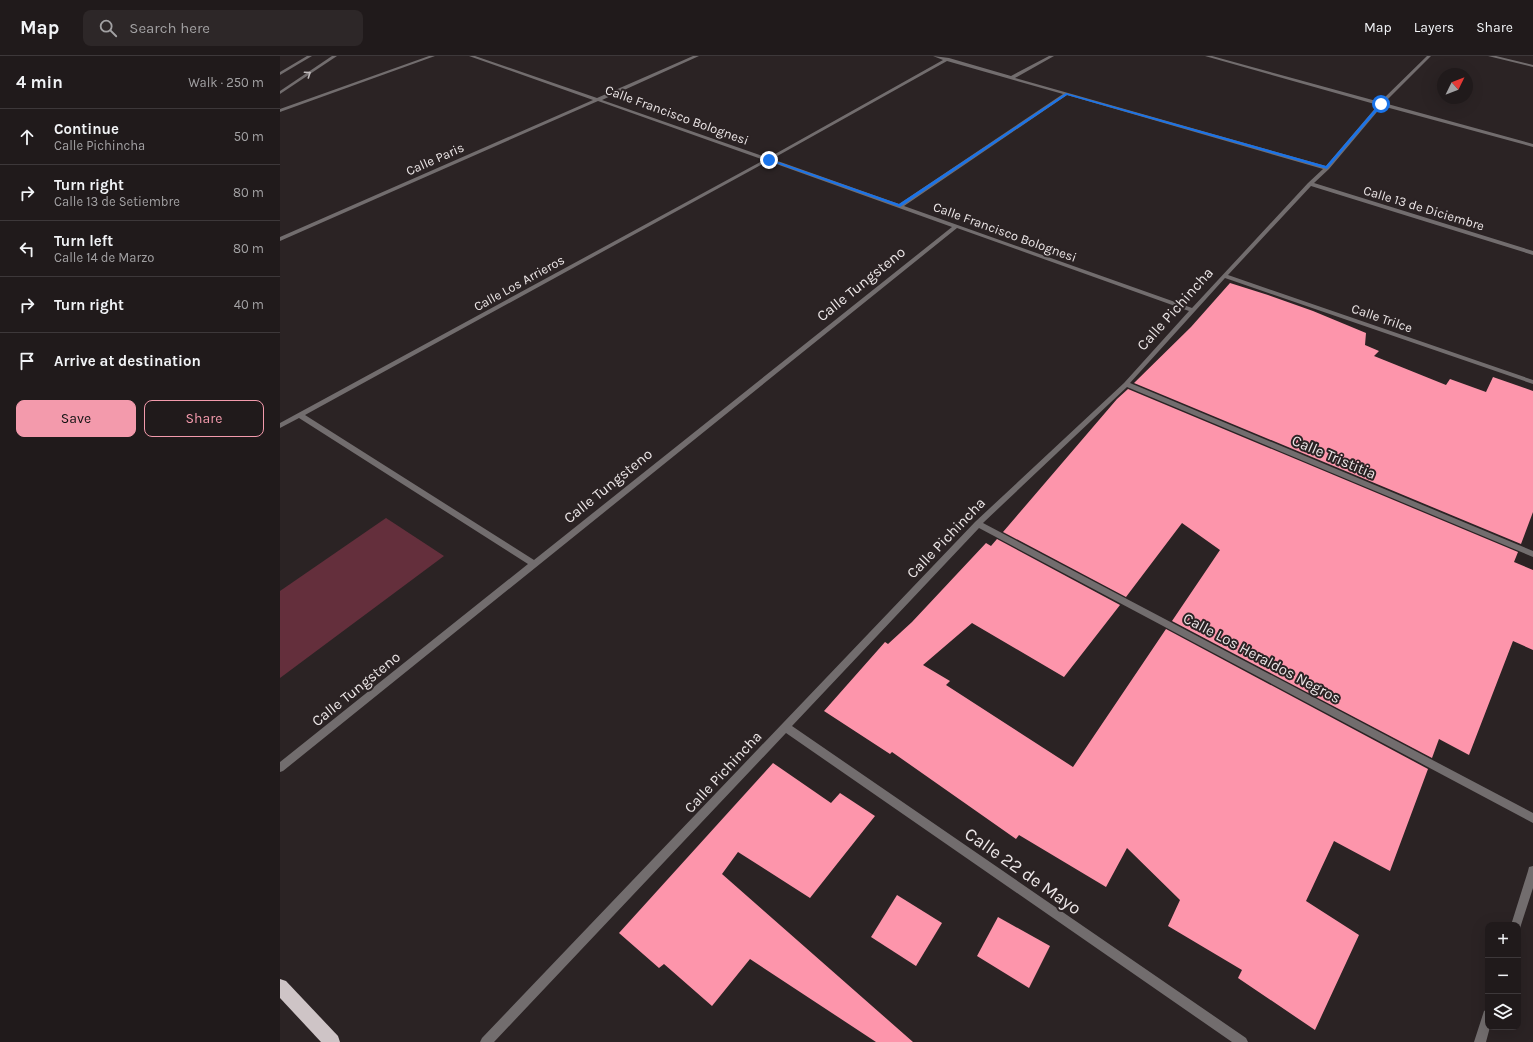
<!DOCTYPE html>
<meta charset="utf-8">
<style>
:root{--surface:#201a1b;--page:#2d2728;--text:#f1f3f6;--muted:#a2a1a3;--line:#3d383a;--accent:#f39aac}
body{margin:0;font-family:Karla,sans-serif;background:var(--page);color:var(--text)}
.controls{position:absolute;right:12px;bottom:12px;display:grid;overflow:hidden;border-radius:8px;box-shadow:0 4px 16px #0002}
.controls button{width:36px;height:36px;display:grid;place-items:center;padding:0;border:0;border-bottom:1px solid var(--line);background:var(--surface);color:var(--text);font:20px sans-serif}
.compass{position:absolute;left:1157px;top:12px;width:36px;height:36px;border-radius:50%;background:var(--surface);box-shadow:0 4px 16px #0002;rotate:47deg}
.stop{position:absolute;width:12px;height:12px;margin:-9px;border:3px solid #1a73e8;border-radius:50%;background:#fff}
.stop.end{background:#1a73e8;border-color:#fff;box-shadow:0 1px 4px #0008}
.list{margin:0;padding:0;list-style:none}
h2{display:flex;justify-content:space-between;align-items:center;height:52px;margin:0;padding:0 16px;font-size:17px}
h2 small{font-size:13px;font-weight:400;color:var(--muted)}
.list li{display:grid;grid-template-columns:26px 1fr auto;gap:12px;align-items:center;box-sizing:border-box;height:56px;padding:0 16px;border-top:1px solid var(--line)}
.list b{display:block;font-size:15px;white-space:nowrap}
.list p{margin:0;font-size:13px;white-space:nowrap;color:var(--muted)}
.list em{font-size:13px;font-style:normal;color:var(--muted)}
.actions{display:flex;gap:8px;padding:12px 16px}
.actions a{flex:1;padding:9px 0;border:1px solid var(--accent);border-radius:8px;text-align:center;font-size:14px;color:var(--accent)}
.actions .main{background:var(--accent);color:#111}
.icon{flex:none;width:22px;height:22px;fill:none;stroke:currentColor;stroke-width:2;stroke-linecap:round;stroke-linejoin:round}
.map{position:relative;flex:none;width:1253px;height:986px;overflow:hidden}
header{display:flex;align-items:center;gap:24px;box-sizing:border-box;height:56px;padding:0 20px;background:var(--surface);border-bottom:1px solid var(--line)}
header strong{font-size:19px}
nav{display:flex;gap:22px;margin-inline-start:auto;font-size:14px}
.search{width:280px;height:36px;background:var(--page);display:flex;align-items:center;gap:10px;box-sizing:border-box;padding:0 14px;border-radius:8px;color:var(--muted);font-size:15px}
main{display:flex}
aside{flex:1;background:var(--surface)}
.map>svg:first-child{display:block}
.green{fill:#642f3c}
.building{fill:#fd95ab}
.lines{fill:none;stroke-linecap:round;stroke-linejoin:round}
.minor{fill:#726d6e;fill-rule:evenodd}
.tertiary{fill:#726d6e;fill-rule:evenodd}
.trunk{fill:#cec4c6;fill-rule:evenodd}
.oneway{stroke:#c1bcbd}
.route{fill:#1a73e8}
.labels{text-anchor:middle;dominant-baseline:central;stroke-width:4;stroke-linejoin:round;paint-order:stroke}
.far-street-label{font-size:13px;fill:#ece6e7;stroke:#2b2324}
.street-label{font-size:15px;fill:#ece6e7;stroke:#2b2324}
.near-street-label{font-size:18px;fill:#ece6e7;stroke:#2b2324}
</style>
<header>
<strong>Map</strong>
<div class="search"><svg class="icon" aria-label="search" viewBox="0 0 24 24"><circle cx="10" cy="10" r="6"/><path d="M15 15l6 6"/></svg>Search here</div>
<nav><a>Map</a><a>Layers</a><a>Share</a></nav>
</header>
<main>
<aside>
<h2>4 min<small>Walk · 250 m</small></h2>
<ul class="list">
<li><svg class="icon" aria-label="ahead" viewBox="0 0 24 24"><path d="M12 20V5M6 11l6-6 6 6"/></svg><div><b>Continue</b><p>Calle Pichincha</p></div><em>50 m</em></li>
<li><svg class="icon" aria-label="right" viewBox="0 0 24 24"><path d="M7 20v-9h11M14 6l5 5-5 5"/></svg><div><b>Turn right</b><p>Calle 13 de Setiembre</p></div><em>80 m</em></li>
<li><svg class="icon" aria-label="left" viewBox="0 0 24 24"><path d="M17 20v-9H6M10 6l-5 5 5 5"/></svg><div><b>Turn left</b><p>Calle 14 de Marzo</p></div><em>80 m</em></li>
<li><svg class="icon" aria-label="right" viewBox="0 0 24 24"><path d="M7 20v-9h11M14 6l5 5-5 5"/></svg><div><b>Turn right</b></div><em>40 m</em></li>
<li><svg class="icon" aria-label="arrive" viewBox="0 0 24 24"><path d="M6 21V4h12l-3 4 3 4H6"/></svg><div><b>Arrive at destination</b></div></li>
</ul>
<div class="actions"><a class="main">Save</a><a>Share</a></div>
</aside>
<div class="map">
<svg width="1253" height="986" viewBox="0 0 1253 986">
<rect width="100%" height="100%" fill="#2b2324"/>
<!-- green -->
<path class="green" d="M106,462L164,500L0,622V535Z"/>
<!-- building -->
<g class="building">
<path d="M950,227L988,239L1033,255L1086,277L1085,289L1099,295L1094,300L1166,329L1170,323L1206,336L1213,321L1253,335V456L1241,488L854,327L911,271Z"/>
<path d="M848,333L1238,496L1234,506L1253,514V594L1233,585L1189,699L1159,683L1152,702L892,565L940,494L902,467L846,541L723,476L837,343Z"/>
<path d="M717,483L840,549L784,621L692,567L643,609L670,625L666,629L793,711L886,573L1148,713L1110,815L1054,785L1026,845L1079,879L1035,974L958,922L962,914L888,870L900,844L847,792L826,831L739,779L736,783L612,696L610,698L544,655L605,586L608,588L632,566L706,487L711,490Z"/>
<path d="M493,707L551,747L560,737L595,760L530,842L458,796L442,818L633,986H596L470,903L432,950L384,908L379,912L339,877Z"/>
<path d="M617,839L662,867L636,910L591,881Z"/>
<path d="M718,861L770,890L749,932L697,900Z"/>
</g>
<g class="lines">
<!-- minor -->
<g class="minor">
<path d="M149,0H155L0,56V53Z"/>
<path d="M189,0H195L317,42L413,0H419L322,44L488,102L663,4L653,0L669,2L731,20L769,0H774L735,22L1046,110L1098,49L925,0H932L1100,46L1147,0H1151L1104,47L1253,88V91L1102,50L1049,113L1034,127L1253,195V199L1031,130L948,219L1253,324V328L945,222L850,327L1253,495V501L847,331L703,467L1253,757V767L699,472L512,670L966,982L968,986H952L506,677L214,986H200L202,982L695,466L844,327L909,255L677,172L3,715L0,716V706L248,508L19,362L0,372V367L484,104L318,45L0,185V181L313,44ZM667,5L783,38L619,148L492,103ZM787,39L1043,113L1028,127L912,252L624,150ZM488,105L672,171L254,504L25,359Z"/>
<path d="M1208,0H1216L1253,9V11Z"/>
<path d="M1253,810V832L1241,869L1240,873L1238,874V869H1231L1248,815L1249,811Z"/>
<path d="M1208,953V971H1210L1206,986H1194L1204,955Z"/>
</g>
<!-- tertiary -->
<g class="tertiary">
<path d="M27,0H32L0,19V16Z"/>
<path d="M52,0H57L0,38V35Z"/>
</g>
<!-- trunk -->
<path class="trunk" d="M0,923L6,925L58,980L60,986H41L0,942Z"/>
</g>
<!-- one-way arrows -->
<defs><path id="oneway-chevron" d="M-2-3.5L2.5 0L-2 3.5" fill="none" stroke-width="1.6" stroke-linecap="round" stroke-linejoin="round"/></defs>
<use class="oneway" href="#oneway-chevron" transform="translate(28 18) rotate(-34)"/>
<!-- route -->
<path class="route" d="M786,37L1046,110L1100,47L1103,48L1047,113L787,39L620,151L487,104L490,103L619,148Z"/>
<g class="labels">
<!-- far-street labels -->
<g class="far-street-label">
<text transform="translate(397 59) rotate(20)">Calle Francisco Bolognesi</text>
<text transform="translate(155 103) rotate(-24)">Calle Paris</text>
<text transform="translate(1144 152) rotate(17)">Calle 13 de Diciembre</text>
<text transform="translate(725 176) rotate(20)">Calle Francisco Bolognesi</text>
<text transform="translate(239 227) rotate(-29)">Calle Los Arrieros</text>
<text transform="translate(1102 262) rotate(19)">Calle Trilce</text>
</g>
<!-- street labels -->
<g class="street-label">
<text transform="translate(581 228) rotate(-39)">Calle Tungsteno</text>
<text transform="translate(895 253) rotate(-48)">Calle Pichincha</text>
<text transform="translate(1054 401) rotate(23)">Calle Tristitia</text>
<text transform="translate(328 430) rotate(-39)">Calle Tungsteno</text>
<text transform="translate(666 482) rotate(-46)">Calle Pichincha</text>
<text transform="translate(982 602) rotate(28)">Calle Los Heraldos Negros</text>
<text transform="translate(76 633) rotate(-39)">Calle Tungsteno</text>
<text transform="translate(443 716) rotate(-47)">Calle Pichincha</text>
</g>
<!-- near-street labels -->
<g class="near-street-label">
<text transform="translate(743 815) rotate(35)">Calle 22 de Mayo</text>
</g>
</g>
</svg>
<div class="controls">
<button>+</button>
<button>−</button>
<button><svg class="icon" aria-label="layers" viewBox="0 0 24 24"><path d="M12 4l9 5-9 5-9-5zM3 14l9 5 9-5"/></svg></button>
</div>
<svg class="compass" viewBox="-18 -18 36 36"><path d="M0-13l5 13h-10z" fill="#e53935"/><path d="M0 13l5-13h-10z" fill="#a2a1a3"/></svg>
<div class="stop" style="left:1101px;top:48px"></div>
<div class="stop end" style="left:489px;top:104px"></div>
</div>
</main>
